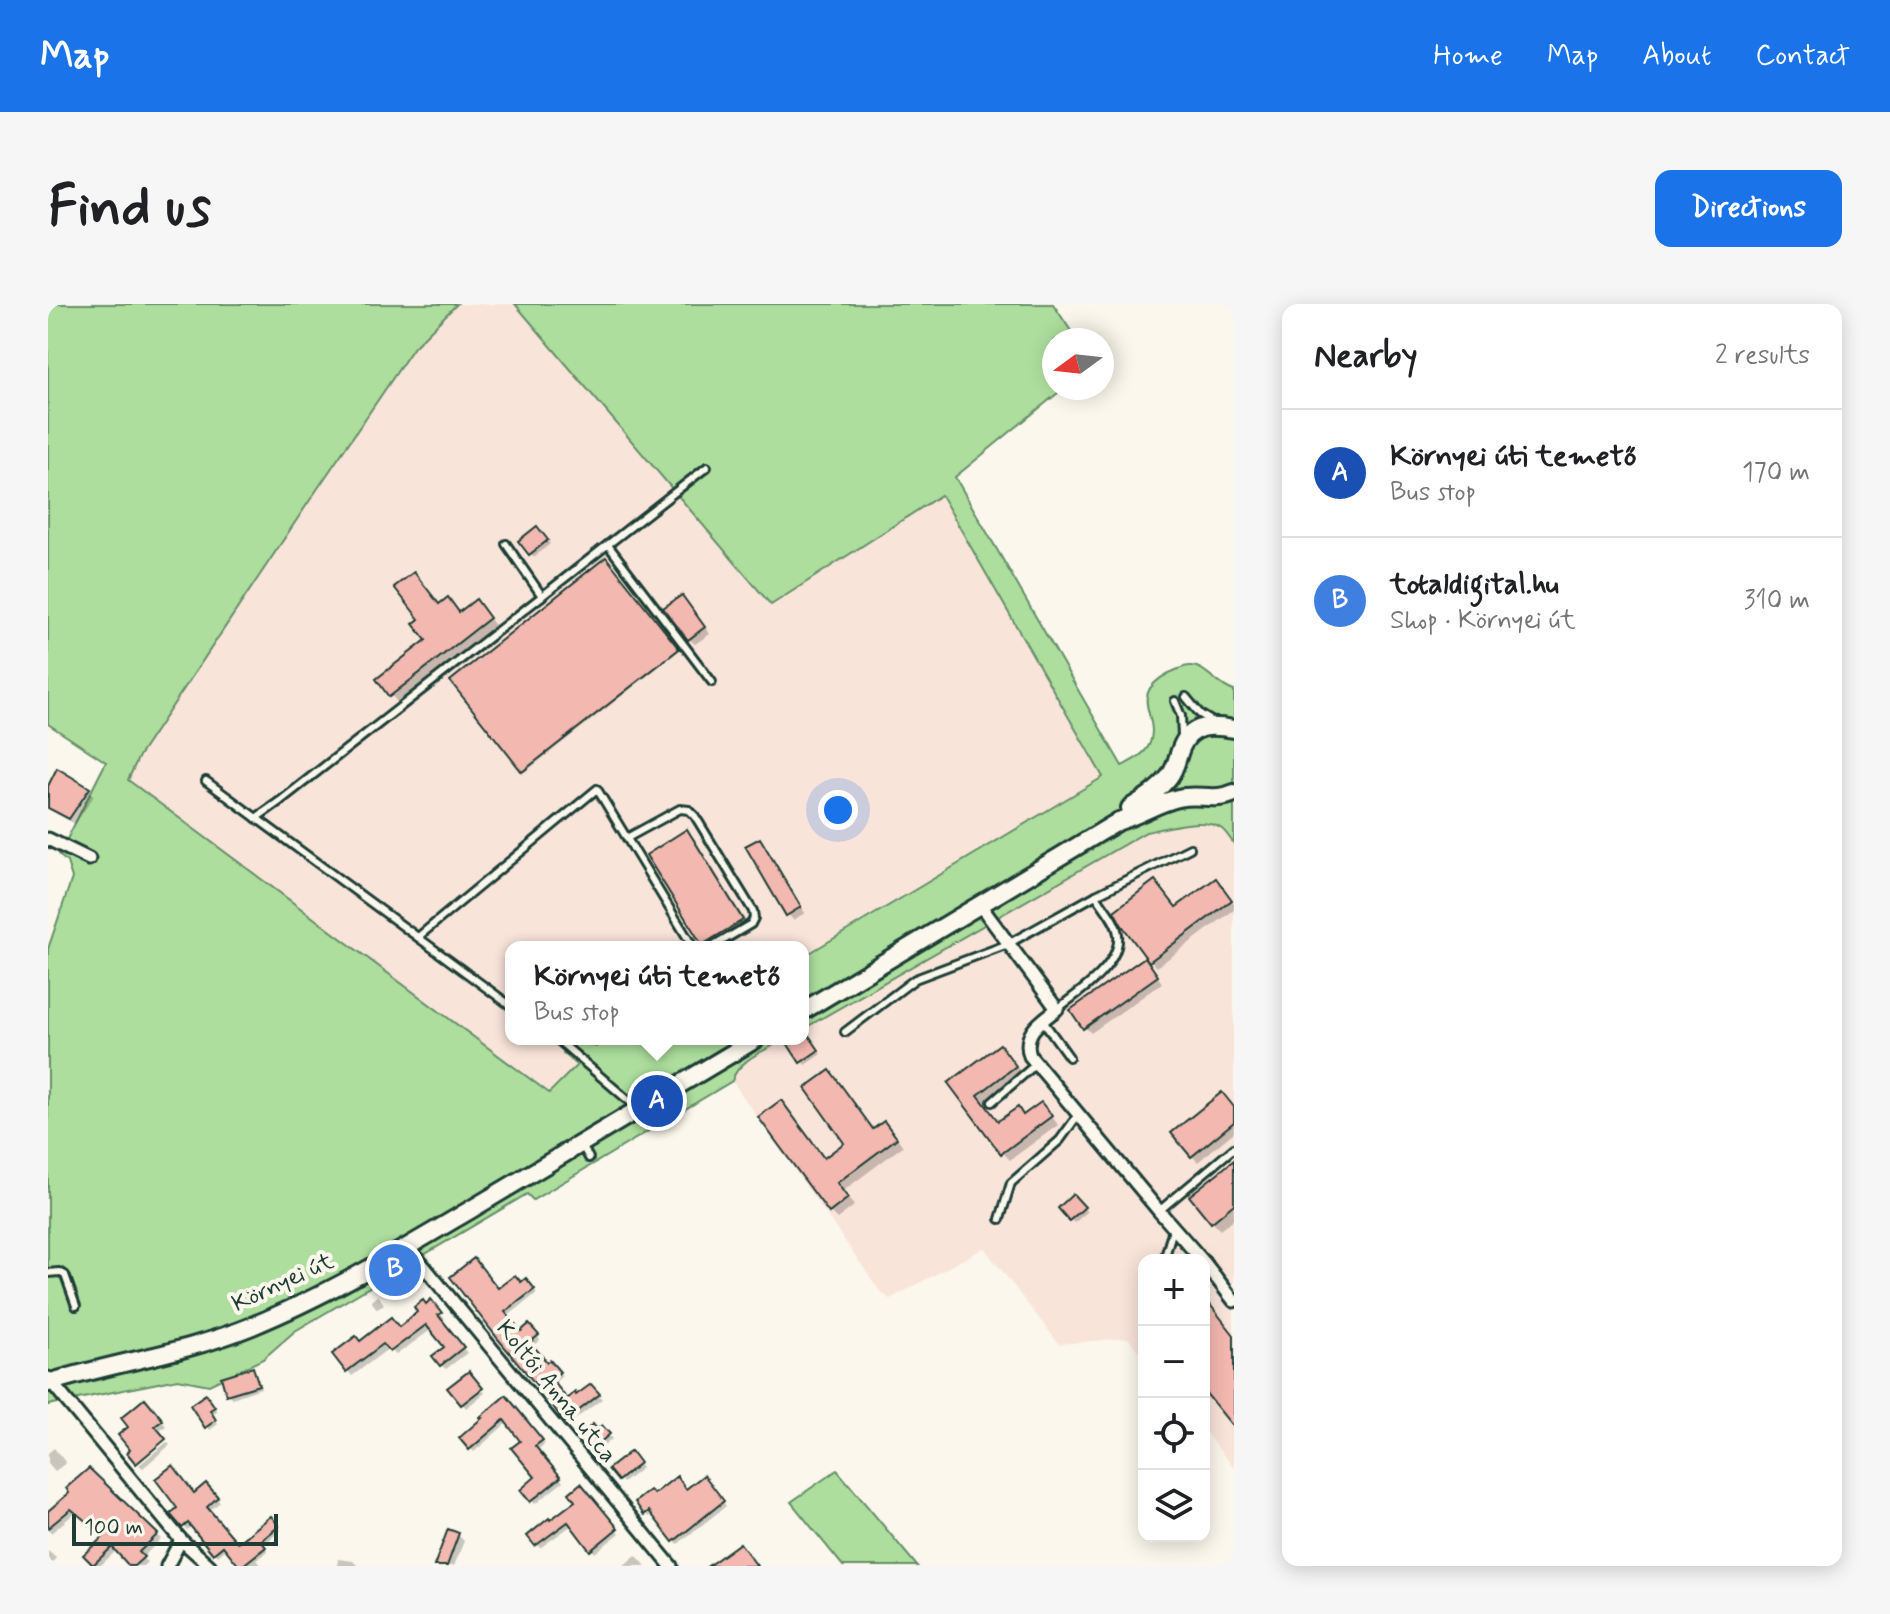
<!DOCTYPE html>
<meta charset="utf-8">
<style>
:root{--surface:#fff;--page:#f6f6f6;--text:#202124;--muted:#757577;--line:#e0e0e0;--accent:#1a73e8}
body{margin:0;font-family:Mynerve,sans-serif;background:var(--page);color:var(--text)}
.controls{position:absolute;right:24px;bottom:24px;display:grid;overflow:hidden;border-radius:16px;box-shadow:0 4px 20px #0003}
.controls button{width:72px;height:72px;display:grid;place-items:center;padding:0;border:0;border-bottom:2px solid var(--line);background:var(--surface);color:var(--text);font:40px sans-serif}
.compass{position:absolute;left:994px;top:24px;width:72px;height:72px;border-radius:50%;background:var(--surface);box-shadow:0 4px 20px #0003;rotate:255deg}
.scale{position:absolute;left:24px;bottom:20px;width:206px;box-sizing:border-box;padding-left:8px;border:4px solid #1f3d34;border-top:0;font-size:22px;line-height:28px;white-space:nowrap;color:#1f3d34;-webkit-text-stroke:6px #fbf7ec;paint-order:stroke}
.you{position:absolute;left:790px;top:506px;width:28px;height:28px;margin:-20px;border:6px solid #fff;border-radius:50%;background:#1a73e8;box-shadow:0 0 0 12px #1a73e833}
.badge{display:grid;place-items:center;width:52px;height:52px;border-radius:50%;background:var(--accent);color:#fff;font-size:26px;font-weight:700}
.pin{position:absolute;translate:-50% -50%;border:4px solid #fff;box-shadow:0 2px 8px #0006}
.popup{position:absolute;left:457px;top:637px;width:304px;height:104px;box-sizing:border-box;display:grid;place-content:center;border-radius:16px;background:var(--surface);filter:drop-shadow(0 2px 6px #0005);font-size:26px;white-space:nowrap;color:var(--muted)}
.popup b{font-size:30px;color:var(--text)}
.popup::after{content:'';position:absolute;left:50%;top:100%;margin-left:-16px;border:16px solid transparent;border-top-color:var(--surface)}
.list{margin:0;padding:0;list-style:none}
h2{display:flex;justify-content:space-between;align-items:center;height:104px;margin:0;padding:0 32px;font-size:34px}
h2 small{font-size:26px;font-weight:400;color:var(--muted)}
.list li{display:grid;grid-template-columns:52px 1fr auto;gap:24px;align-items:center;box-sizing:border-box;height:128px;padding:0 32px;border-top:2px solid var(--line)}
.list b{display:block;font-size:30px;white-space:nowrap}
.list p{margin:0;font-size:26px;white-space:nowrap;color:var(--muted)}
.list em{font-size:26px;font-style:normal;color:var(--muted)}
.icon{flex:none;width:44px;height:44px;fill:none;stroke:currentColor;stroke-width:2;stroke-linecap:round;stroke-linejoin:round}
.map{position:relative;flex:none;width:1186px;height:1262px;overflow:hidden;border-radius:16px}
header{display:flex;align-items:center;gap:48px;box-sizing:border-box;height:112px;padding:0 40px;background:var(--accent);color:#fff}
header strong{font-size:38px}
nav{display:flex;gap:44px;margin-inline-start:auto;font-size:28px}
.intro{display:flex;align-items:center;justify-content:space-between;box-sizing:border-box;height:192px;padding:0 48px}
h1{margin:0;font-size:56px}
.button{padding:20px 36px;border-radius:16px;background:var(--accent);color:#fff;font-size:28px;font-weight:700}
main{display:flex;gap:48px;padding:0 48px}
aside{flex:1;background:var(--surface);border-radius:16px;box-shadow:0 4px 20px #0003}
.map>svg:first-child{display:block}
.built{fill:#f9e4da}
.green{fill:#adde9e;stroke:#668e69;stroke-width:2}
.shadow{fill:#0003}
.building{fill:#f3b8b0;stroke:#1f3d34;stroke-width:2}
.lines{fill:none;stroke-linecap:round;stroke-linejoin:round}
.lane-casing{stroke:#1f3d34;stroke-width:12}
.street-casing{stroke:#1f3d34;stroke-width:17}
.secondary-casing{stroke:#1f3d34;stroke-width:22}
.lane{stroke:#fbf7ec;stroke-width:6}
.street{stroke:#fbf7ec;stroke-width:11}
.secondary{stroke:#fbf7ec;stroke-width:16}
.labels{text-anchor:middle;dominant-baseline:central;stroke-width:8;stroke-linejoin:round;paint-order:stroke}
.street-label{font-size:24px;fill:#1f3d34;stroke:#fbf7ec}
</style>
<header>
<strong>Map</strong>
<nav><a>Home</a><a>Map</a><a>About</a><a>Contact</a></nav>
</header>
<div class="intro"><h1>Find us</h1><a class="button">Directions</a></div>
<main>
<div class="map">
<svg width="1186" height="1262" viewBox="0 0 1186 1262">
<rect width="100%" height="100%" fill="#fbf7ec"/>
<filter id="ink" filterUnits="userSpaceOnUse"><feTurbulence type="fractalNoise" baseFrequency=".0125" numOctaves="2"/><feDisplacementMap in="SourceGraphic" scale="16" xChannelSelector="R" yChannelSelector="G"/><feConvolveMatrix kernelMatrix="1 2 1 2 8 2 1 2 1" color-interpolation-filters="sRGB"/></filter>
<g filter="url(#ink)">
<!-- built -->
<g class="built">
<path d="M409,0H467L722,301L893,190L1055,474L755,653V643H463V735H556L501,789L80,476L91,452L268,187L366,43Z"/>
<path d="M1137,520L1161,521L1174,525L1186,540V1164L1156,1127V956H1096V1054L1080,1034L1011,1040L936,944L842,995L832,987L684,777L687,768L693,760L737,735H755V725L1098,528Z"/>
</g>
<!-- green -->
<g class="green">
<path d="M0,0H409L366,43L268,187L91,452L80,476L501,789L529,761L515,749L526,737L548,743L556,735H595L603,743L617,735H737C719,746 690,755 684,777L485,896L479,890L247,1027L215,1055L161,1081L130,1075L0,1101V645L24,574L19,558L11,551L58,458L0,420Z"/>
<path d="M467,0H1005L1029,36H1006V84H1016L907,173L1074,462C1085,456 1097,451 1102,439C1112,410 1078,392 1121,369C1129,366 1136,361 1144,362C1158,363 1171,383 1186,387V540C1183,536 1178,528 1174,525C1156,512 1118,524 1098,528L755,725V653L1055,473L893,191L723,301Z"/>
<path d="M789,1166L869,1262H795L743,1198Z"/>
</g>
<!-- shadow -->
<g class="shadow">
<path d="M492,228L502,240L486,253L473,238Z"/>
<path d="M558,255L631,347L477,468L405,377Z"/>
<path d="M639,299L662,330L647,340L641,335Z"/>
<path d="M392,302L412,310L435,305L448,323L350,399L343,391L381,337Z"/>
<path d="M40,486L46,492L27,520L0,505V487Z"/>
<path d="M639,527L647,535L702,624L672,643H658L655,640Z"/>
<path d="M711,536L717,542L757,609L745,616L740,610Z"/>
<path d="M1174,583L1186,599V606L1109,663L1102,656L1129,605Z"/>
<path d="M1102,661L1114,679L1043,729L1037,723Z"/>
<path d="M755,731L761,733L773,750L757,761L754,757L748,735H755Z"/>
<path d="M960,751L975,771L937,800L951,819L1001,808L1010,821L962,856L954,848L903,779Z"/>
<path d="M1186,804V828L1150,858L1144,852Z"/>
<path d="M843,826L855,842L795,887L806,902L789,915L782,908L777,856L799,839L826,827Z"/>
<path d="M1186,858V915L1172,926L1164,918Z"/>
<path d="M1025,893L1039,908L1026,919L1013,904Z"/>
<path d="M478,977L489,989L459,1013L473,1030L485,1026L492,1036L484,1043L499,1061L502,1058L514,1072L506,1079L519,1097L547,1086L554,1095L521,1120L483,1070L452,1034L450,987L473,981Z"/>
<path d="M330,991L336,1000L329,1005L323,997Z"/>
<path d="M387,1003L397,1015L394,1017L419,1049L398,1065L393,1061L398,1044L384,1025L348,1051L341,1044L304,1072L287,1050L351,1025Z"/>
<path d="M204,1065L208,1069L213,1084L184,1094L180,1090L175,1075Z"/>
<path d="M424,1073L437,1089L418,1104L402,1084Z"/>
<path d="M161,1096L169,1107L164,1110L170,1120L162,1126L159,1122Z"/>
<path d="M461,1097L497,1140L489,1146L515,1178L487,1200L474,1186L490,1173L475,1137L460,1118L426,1148L414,1134Z"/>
<path d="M102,1102L118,1122L82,1149Z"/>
<path d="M554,1124L564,1135L548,1148L534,1132L550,1128Z"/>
<path d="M119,1138L122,1141L95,1164L91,1161Z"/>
<path d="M6,1144L18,1159L7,1167L0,1159V1149Z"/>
<path d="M583,1150L594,1164L575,1179L563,1165Z"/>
<path d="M41,1167L113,1235L94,1254L99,1258L95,1262H84L69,1246L52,1262H49L38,1251L58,1232L28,1208L3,1229L0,1226V1210L24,1189Z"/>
<path d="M659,1177L678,1202L630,1240L606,1210L601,1213L598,1209L606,1193L639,1187Z"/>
<path d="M158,1182L172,1198L161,1207L190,1241L223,1214L233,1226L215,1241L220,1247L209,1256L214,1262H194L179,1244L170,1252L144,1222L139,1226L125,1210Z"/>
<path d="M536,1185L572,1229L547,1249L524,1221L492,1244L481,1232L530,1197Z"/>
<path d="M410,1231L416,1237L406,1262H388Z"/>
<path d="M0,1247L8,1254L2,1262H0Z"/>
<path d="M588,1251L598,1262H575Z"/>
<path d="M290,1255L305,1257L310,1262H289Z"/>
</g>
<!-- building -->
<g class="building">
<path d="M489,222L500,236L481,251L470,237Z"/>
<path d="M558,253L631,345L474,468L402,377Z"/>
<path d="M366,268L391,300L400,293L411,308L428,295L442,314L341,393L328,375L378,336L365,320L371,315L346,283Z"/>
<path d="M634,291L657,323L640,336L615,304Z"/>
<path d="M9,464L42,484L21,515L0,504V482Z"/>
<path d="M639,525L695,616L654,641L598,551Z"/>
<path d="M712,534L753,603L738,612L697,542Z"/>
<path d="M1168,574L1184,596L1101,658L1073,620L1066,607L1107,576L1128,603Z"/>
<path d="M1097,653L1110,672L1035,725L1022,706Z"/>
<path d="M755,723L771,746L752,759L739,739L745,735H755Z"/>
<path d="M952,740L968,762L930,791L950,817L970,803L975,811L993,798L1004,812L953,850L900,779Z"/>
<path d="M782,766L825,825L836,817L849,834L789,879L800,894L781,909L710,813L733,796L776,854L796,839L757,784Z"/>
<path d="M1174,788L1186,803V818L1143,853L1123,829Z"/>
<path d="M1186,856V900L1163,919L1141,892Z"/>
<path d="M1025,890L1037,903L1021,917L1010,904Z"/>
<path d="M426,954L450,984L467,971L473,978L478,974L487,985L457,1008L473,1027L481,1020L491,1031L482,1038L499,1058L502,1056L512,1068L504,1075L519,1095L527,1088L528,1091L543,1080L552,1090L516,1118L500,1095L450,1035L402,973Z"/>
<path d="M1156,993L1186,1031V1124L1156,1087Z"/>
<path d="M383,995L394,1009L390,1011L416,1043L392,1062L384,1052L396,1043L378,1021L342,1048L335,1040L298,1068L284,1050L308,1032L312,1037L343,1013L351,1023L369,1008L366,1003L375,996L378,1000Z"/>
<path d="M205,1063L211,1081L178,1091L173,1073Z"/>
<path d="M421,1067L435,1084L413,1101L399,1084Z"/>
<path d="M158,1090L167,1103L162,1106L168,1116L157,1124L142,1101Z"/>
<path d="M458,1091L495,1136L487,1142L513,1173L482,1198L472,1186L487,1173L463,1144L472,1137L456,1116L421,1146L411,1134L434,1114L432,1113Z"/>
<path d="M97,1094L115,1116L107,1122L118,1135L88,1160L79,1149L82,1146L70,1131L80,1123L73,1114Z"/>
<path d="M545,1120L549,1125L554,1121L562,1130L543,1146L531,1132Z"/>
<path d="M583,1147L592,1159L570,1177L560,1165Z"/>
<path d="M125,1161L146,1189L158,1179L170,1193L159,1203L190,1239L223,1212L231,1222L213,1237L218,1243L194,1262H191L175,1242L165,1250L140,1219L134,1224L122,1210L129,1204L107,1175Z"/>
<path d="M41,1164L110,1230L91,1248L96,1253L86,1262H81L64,1243L45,1261L35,1251L56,1232L23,1205L0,1224V1207L21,1189L18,1184Z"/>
<path d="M656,1171L676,1197L625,1238L601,1207L596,1211L587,1198L602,1186L606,1190L629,1172L638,1185Z"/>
<path d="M533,1179L570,1224L542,1247L520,1218L487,1242L479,1232L501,1214L502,1216L527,1197L521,1189Z"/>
<path d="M400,1225L411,1229L399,1262H386Z"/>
<path d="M692,1239L709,1262H660Z"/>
</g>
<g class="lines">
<defs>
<g id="lane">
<path d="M458,240L494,292"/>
<path d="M560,241L664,378"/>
<path d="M1138,393L1152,410L1165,418"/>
<path d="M1127,397L1133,412L1134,432"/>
<path d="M158,477L463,702"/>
<path d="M208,514L232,497L659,163"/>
<path d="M579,534L632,505L641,506L647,512L705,607L706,614L703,620L664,643"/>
<path d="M370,633L549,485L645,643"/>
<path d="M1009,705C1030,689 1074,661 1070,630C1068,616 1055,603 1048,591"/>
<path d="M995,717L1021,753"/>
<path d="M797,728L867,675L960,640L1048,591L1142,544"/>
<path d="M509,735L588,803"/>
<path d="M944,798L988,760"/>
<path d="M533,840L541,854"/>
<path d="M1111,907L1186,844"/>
<path d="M952,915L963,879L1012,836L1030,811"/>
<path d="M1116,956L1125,925"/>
<path d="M0,969L11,968L17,971L28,1002"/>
</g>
<g id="street">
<path d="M0,535L41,555"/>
<path d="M932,601L1009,705C992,718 974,729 982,752L1111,907L1154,956"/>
<path d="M360,943L623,1262"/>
<path d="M1156,958L1186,997"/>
<path d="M0,1074L133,1236L162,1262"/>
<path d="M119,1262L133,1236"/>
</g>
<g id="secondary">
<path d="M1082,504C1096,495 1111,486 1121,473C1128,464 1129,454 1133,444C1143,419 1165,421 1186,425"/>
<path d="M755,707L1071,517C1091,511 1109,499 1130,494C1150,489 1167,498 1186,489"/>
<path d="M0,1079C68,1058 138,1049 204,1022C280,991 351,948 422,906C518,849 613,792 708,735"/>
</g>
</defs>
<!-- lane casing -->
<use href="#lane" class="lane-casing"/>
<!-- street casing -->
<use href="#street" class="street-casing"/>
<!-- secondary casing -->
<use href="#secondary" class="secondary-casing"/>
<!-- lane -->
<use href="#lane" class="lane"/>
<!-- street -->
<use href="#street" class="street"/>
<!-- secondary -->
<use href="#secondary" class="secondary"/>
</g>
</g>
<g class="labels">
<!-- street labels -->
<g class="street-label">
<text transform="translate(235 979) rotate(-25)">Környei út</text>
<text transform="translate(508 1088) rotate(51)">Koltói Anna utca</text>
</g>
</g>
</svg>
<div class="controls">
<button>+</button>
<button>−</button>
<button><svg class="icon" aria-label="locate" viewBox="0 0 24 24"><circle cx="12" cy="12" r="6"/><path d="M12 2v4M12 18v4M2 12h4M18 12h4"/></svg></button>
<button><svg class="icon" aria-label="layers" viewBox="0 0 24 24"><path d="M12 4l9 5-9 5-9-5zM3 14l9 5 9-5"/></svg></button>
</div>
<svg class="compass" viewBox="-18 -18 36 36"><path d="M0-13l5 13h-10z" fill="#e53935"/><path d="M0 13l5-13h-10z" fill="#757577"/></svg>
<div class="scale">100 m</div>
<div class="you"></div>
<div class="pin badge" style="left:609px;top:797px;background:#1a4fb4">A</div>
<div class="popup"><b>Környei úti temető</b>Bus stop</div>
<div class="pin badge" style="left:347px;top:966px;background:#3f7fe0">B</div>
</div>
<aside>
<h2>Nearby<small>2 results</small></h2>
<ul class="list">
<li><span class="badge" style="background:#1a4fb4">A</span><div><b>Környei úti temető</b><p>Bus stop</p></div><em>170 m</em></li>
<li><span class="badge" style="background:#3f7fe0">B</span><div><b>totaldigital.hu</b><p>Shop · Környei út</p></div><em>310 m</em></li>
</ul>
</aside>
</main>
